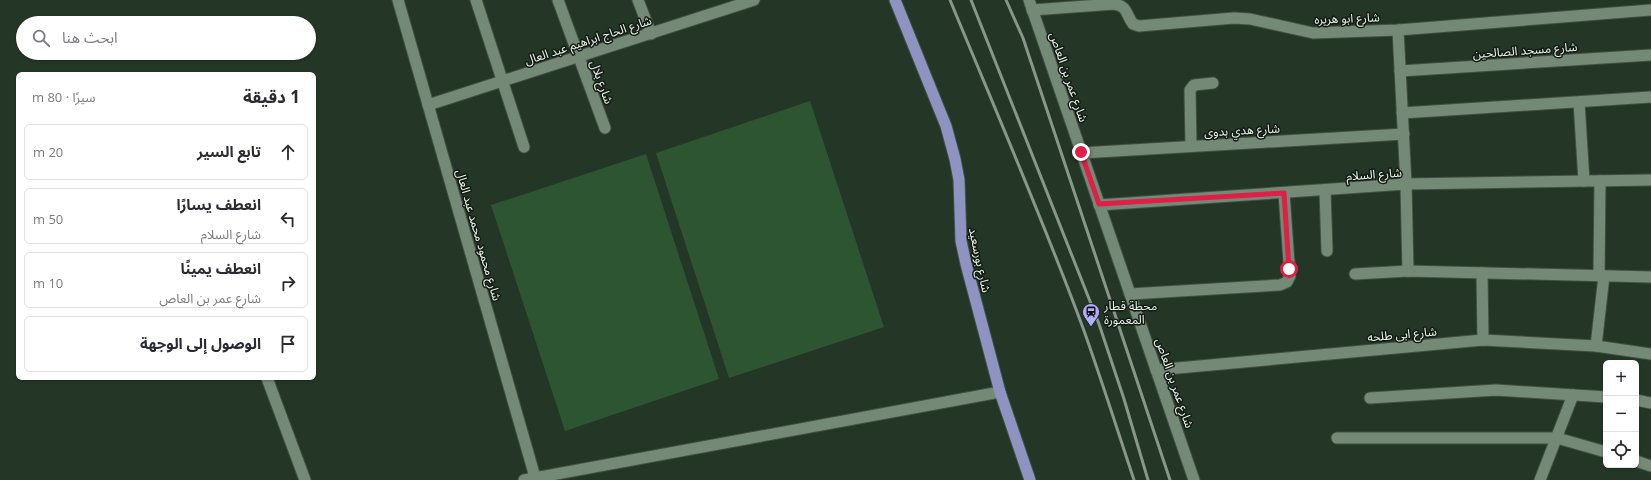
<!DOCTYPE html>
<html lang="ar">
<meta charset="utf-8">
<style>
:root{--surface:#fff;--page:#f2f2f3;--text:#2b2b33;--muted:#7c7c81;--line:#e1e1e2}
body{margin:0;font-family:"Open Sans","Noto Sans Arabic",sans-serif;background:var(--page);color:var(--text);direction:rtl}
.controls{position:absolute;right:12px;bottom:12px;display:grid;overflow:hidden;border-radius:6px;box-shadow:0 1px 3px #0004}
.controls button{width:36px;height:36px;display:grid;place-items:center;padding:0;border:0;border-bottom:1px solid var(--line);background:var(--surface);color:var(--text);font:20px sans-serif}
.stop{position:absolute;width:12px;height:12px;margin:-9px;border:3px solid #e11d48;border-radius:50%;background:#fff}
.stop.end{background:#e11d48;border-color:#fff;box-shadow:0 1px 4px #0008}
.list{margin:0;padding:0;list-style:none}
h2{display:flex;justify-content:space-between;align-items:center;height:52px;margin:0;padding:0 16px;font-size:17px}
h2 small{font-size:13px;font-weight:400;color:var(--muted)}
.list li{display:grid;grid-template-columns:26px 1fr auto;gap:12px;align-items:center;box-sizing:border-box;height:56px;margin:0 8px 8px;padding:0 8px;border:1px solid var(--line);border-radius:6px}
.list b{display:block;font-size:15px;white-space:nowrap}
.list p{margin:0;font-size:13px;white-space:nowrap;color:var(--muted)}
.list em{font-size:13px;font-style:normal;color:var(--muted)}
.icon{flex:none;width:22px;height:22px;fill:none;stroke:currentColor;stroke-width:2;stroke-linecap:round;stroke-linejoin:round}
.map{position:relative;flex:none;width:1651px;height:480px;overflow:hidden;direction:ltr}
.search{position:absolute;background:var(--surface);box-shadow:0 1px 3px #0004;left:16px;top:16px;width:300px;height:44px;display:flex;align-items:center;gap:10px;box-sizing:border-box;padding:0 14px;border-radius:22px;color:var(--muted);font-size:15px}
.panel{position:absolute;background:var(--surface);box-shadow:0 1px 3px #0004;left:16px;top:72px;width:300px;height:308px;border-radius:6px;direction:rtl}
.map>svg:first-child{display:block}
.green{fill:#2d5532}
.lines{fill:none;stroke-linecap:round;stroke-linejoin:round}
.minor-casing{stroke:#415143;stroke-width:13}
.primary-casing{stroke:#415143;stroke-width:13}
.minor{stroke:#758a76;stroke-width:11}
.primary{stroke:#8f93c2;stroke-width:11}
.rail{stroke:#889789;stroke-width:3}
.route{stroke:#e11d48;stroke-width:5}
.labels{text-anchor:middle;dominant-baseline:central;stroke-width:3;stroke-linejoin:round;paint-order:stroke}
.street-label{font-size:12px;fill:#eaf6eb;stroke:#131b14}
.poi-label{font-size:12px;fill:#eaf6eb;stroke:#131b14;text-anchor:start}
</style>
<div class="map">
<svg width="1651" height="480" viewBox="0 0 1651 480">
<rect width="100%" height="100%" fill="#243625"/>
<!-- green -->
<g class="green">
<path d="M810,101L884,327L729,378L656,153Z"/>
<path d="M646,154L719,379L565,431L491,205Z"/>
</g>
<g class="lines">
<defs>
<g id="minor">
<path d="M398,0L535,477"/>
<path d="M476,0L524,147"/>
<path d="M558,0L605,128"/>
<path d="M638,0L651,34"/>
<path d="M1029,0L1194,480"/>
<path d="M1032,10L1114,4C1128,6 1126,15 1133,24L1139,26L1234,18L1250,19L1313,33L1398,30L1651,10"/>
<path d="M1398,30L1406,184L1408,271"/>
<path d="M1400,71L1651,55"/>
<path d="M1579,102L1584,181"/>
<path d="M428,105L754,0"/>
<path d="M1402,113L1651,97"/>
<path d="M1191,146L1190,90L1194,85L1213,83"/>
<path d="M1081,153L1404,134"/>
<path d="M1325,190L1327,251"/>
<path d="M1099,205L1406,184L1651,180"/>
<path d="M1482,273L1483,340"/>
<path d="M1355,274L1408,271L1651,277"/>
<path d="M1599,276L1600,181"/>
<path d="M1130,294L1280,285L1287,282L1290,276L1284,193"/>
<path d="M1596,346L1604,276"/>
<path d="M1156,370L1483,340L1596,346L1651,354"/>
<path d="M267,378L305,480"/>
<path d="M1370,398L1496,390L1606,397"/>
<path d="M1636,400L1651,403"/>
<path d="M1337,438H1557L1606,452"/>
<path d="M1636,461L1651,466"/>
<path d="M524,480L1000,392"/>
<path d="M1540,480L1573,395"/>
</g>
<path id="primary" d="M895,0L946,126L955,159L959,180L961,241L966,264L1000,392L1030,480"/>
</defs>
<!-- minor casing -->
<use href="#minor" class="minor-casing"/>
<!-- primary casing -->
<use href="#primary" class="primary-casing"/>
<!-- minor -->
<use href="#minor" class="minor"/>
<!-- primary -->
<use href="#primary" class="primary"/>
<!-- rail -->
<g class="rail">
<path d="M950,0C995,109 1042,217 1083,328C1101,378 1117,429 1134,480"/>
<path d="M971,0L1099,324L1124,399L1148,480"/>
<path d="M1006,0L1023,38L1170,480"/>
</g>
</g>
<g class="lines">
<!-- route -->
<path class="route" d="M1081,152L1099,204L1284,193L1289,269"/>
</g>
<!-- icons -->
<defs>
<symbol id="station-pin" viewBox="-11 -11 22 30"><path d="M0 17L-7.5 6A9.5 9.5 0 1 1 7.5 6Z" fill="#b2adf9" stroke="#131b14"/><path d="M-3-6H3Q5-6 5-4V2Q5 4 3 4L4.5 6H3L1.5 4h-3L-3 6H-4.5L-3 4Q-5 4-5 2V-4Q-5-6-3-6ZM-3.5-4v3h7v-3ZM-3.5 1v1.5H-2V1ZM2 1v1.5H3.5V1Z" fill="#111"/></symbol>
</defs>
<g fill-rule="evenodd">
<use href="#station-pin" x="1081" y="302" width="20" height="27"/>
</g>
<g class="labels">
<!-- street labels -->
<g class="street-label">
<text transform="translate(1347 18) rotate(-2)">شارع ابو هريره</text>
<text transform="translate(588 40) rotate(-18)">شارع الحاج ابراهيم عبد العال</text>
<text transform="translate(1525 50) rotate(-4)">شارع مسجد الصالحين</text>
<text transform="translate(1069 77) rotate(71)">شارع عمر بن العاص</text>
<text transform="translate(602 82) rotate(70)">شارع بلال</text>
<text transform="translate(1242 130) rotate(-3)">شارع هدي بدوى</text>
<text transform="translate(1374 174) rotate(-4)">شارع السلام</text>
<text transform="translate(479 235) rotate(74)">شارع محمود محمد عبد العال</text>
<text transform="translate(980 260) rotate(78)">شارع بورسعيد</text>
<text transform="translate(1402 334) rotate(-5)">شارع ابى طلحه</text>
<text transform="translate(1175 383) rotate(71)">شارع عمر بن العاص</text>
</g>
<!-- poi labels -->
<g class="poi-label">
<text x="1104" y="305">محطة قطار<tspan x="1104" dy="14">المعمورة</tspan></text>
</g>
</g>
</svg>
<div class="controls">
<button>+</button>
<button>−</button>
<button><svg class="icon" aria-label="locate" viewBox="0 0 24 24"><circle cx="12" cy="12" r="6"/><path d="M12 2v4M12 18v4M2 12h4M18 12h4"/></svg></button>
</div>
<div class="stop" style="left:1289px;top:269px"></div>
<div class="stop end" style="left:1081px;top:152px"></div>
<div class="search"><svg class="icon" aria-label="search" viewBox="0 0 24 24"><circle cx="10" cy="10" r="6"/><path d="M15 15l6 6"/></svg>ابحث هنا</div>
<section class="panel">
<h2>1 دقيقة<small>سيرًا · 80 m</small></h2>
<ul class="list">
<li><svg class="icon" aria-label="ahead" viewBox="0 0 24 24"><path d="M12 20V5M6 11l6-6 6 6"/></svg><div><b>تابع السير</b></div><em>20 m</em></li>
<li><svg class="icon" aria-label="left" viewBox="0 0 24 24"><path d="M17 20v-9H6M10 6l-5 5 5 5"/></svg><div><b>انعطف يسارًا</b><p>شارع السلام</p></div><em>50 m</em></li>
<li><svg class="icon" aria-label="right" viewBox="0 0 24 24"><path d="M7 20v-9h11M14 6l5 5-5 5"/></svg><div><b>انعطف يمينًا</b><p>شارع عمر بن العاص</p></div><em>10 m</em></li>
<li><svg class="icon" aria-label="arrive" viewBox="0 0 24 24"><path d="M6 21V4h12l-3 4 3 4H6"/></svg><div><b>الوصول إلى الوجهة</b></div></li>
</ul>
</section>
</div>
